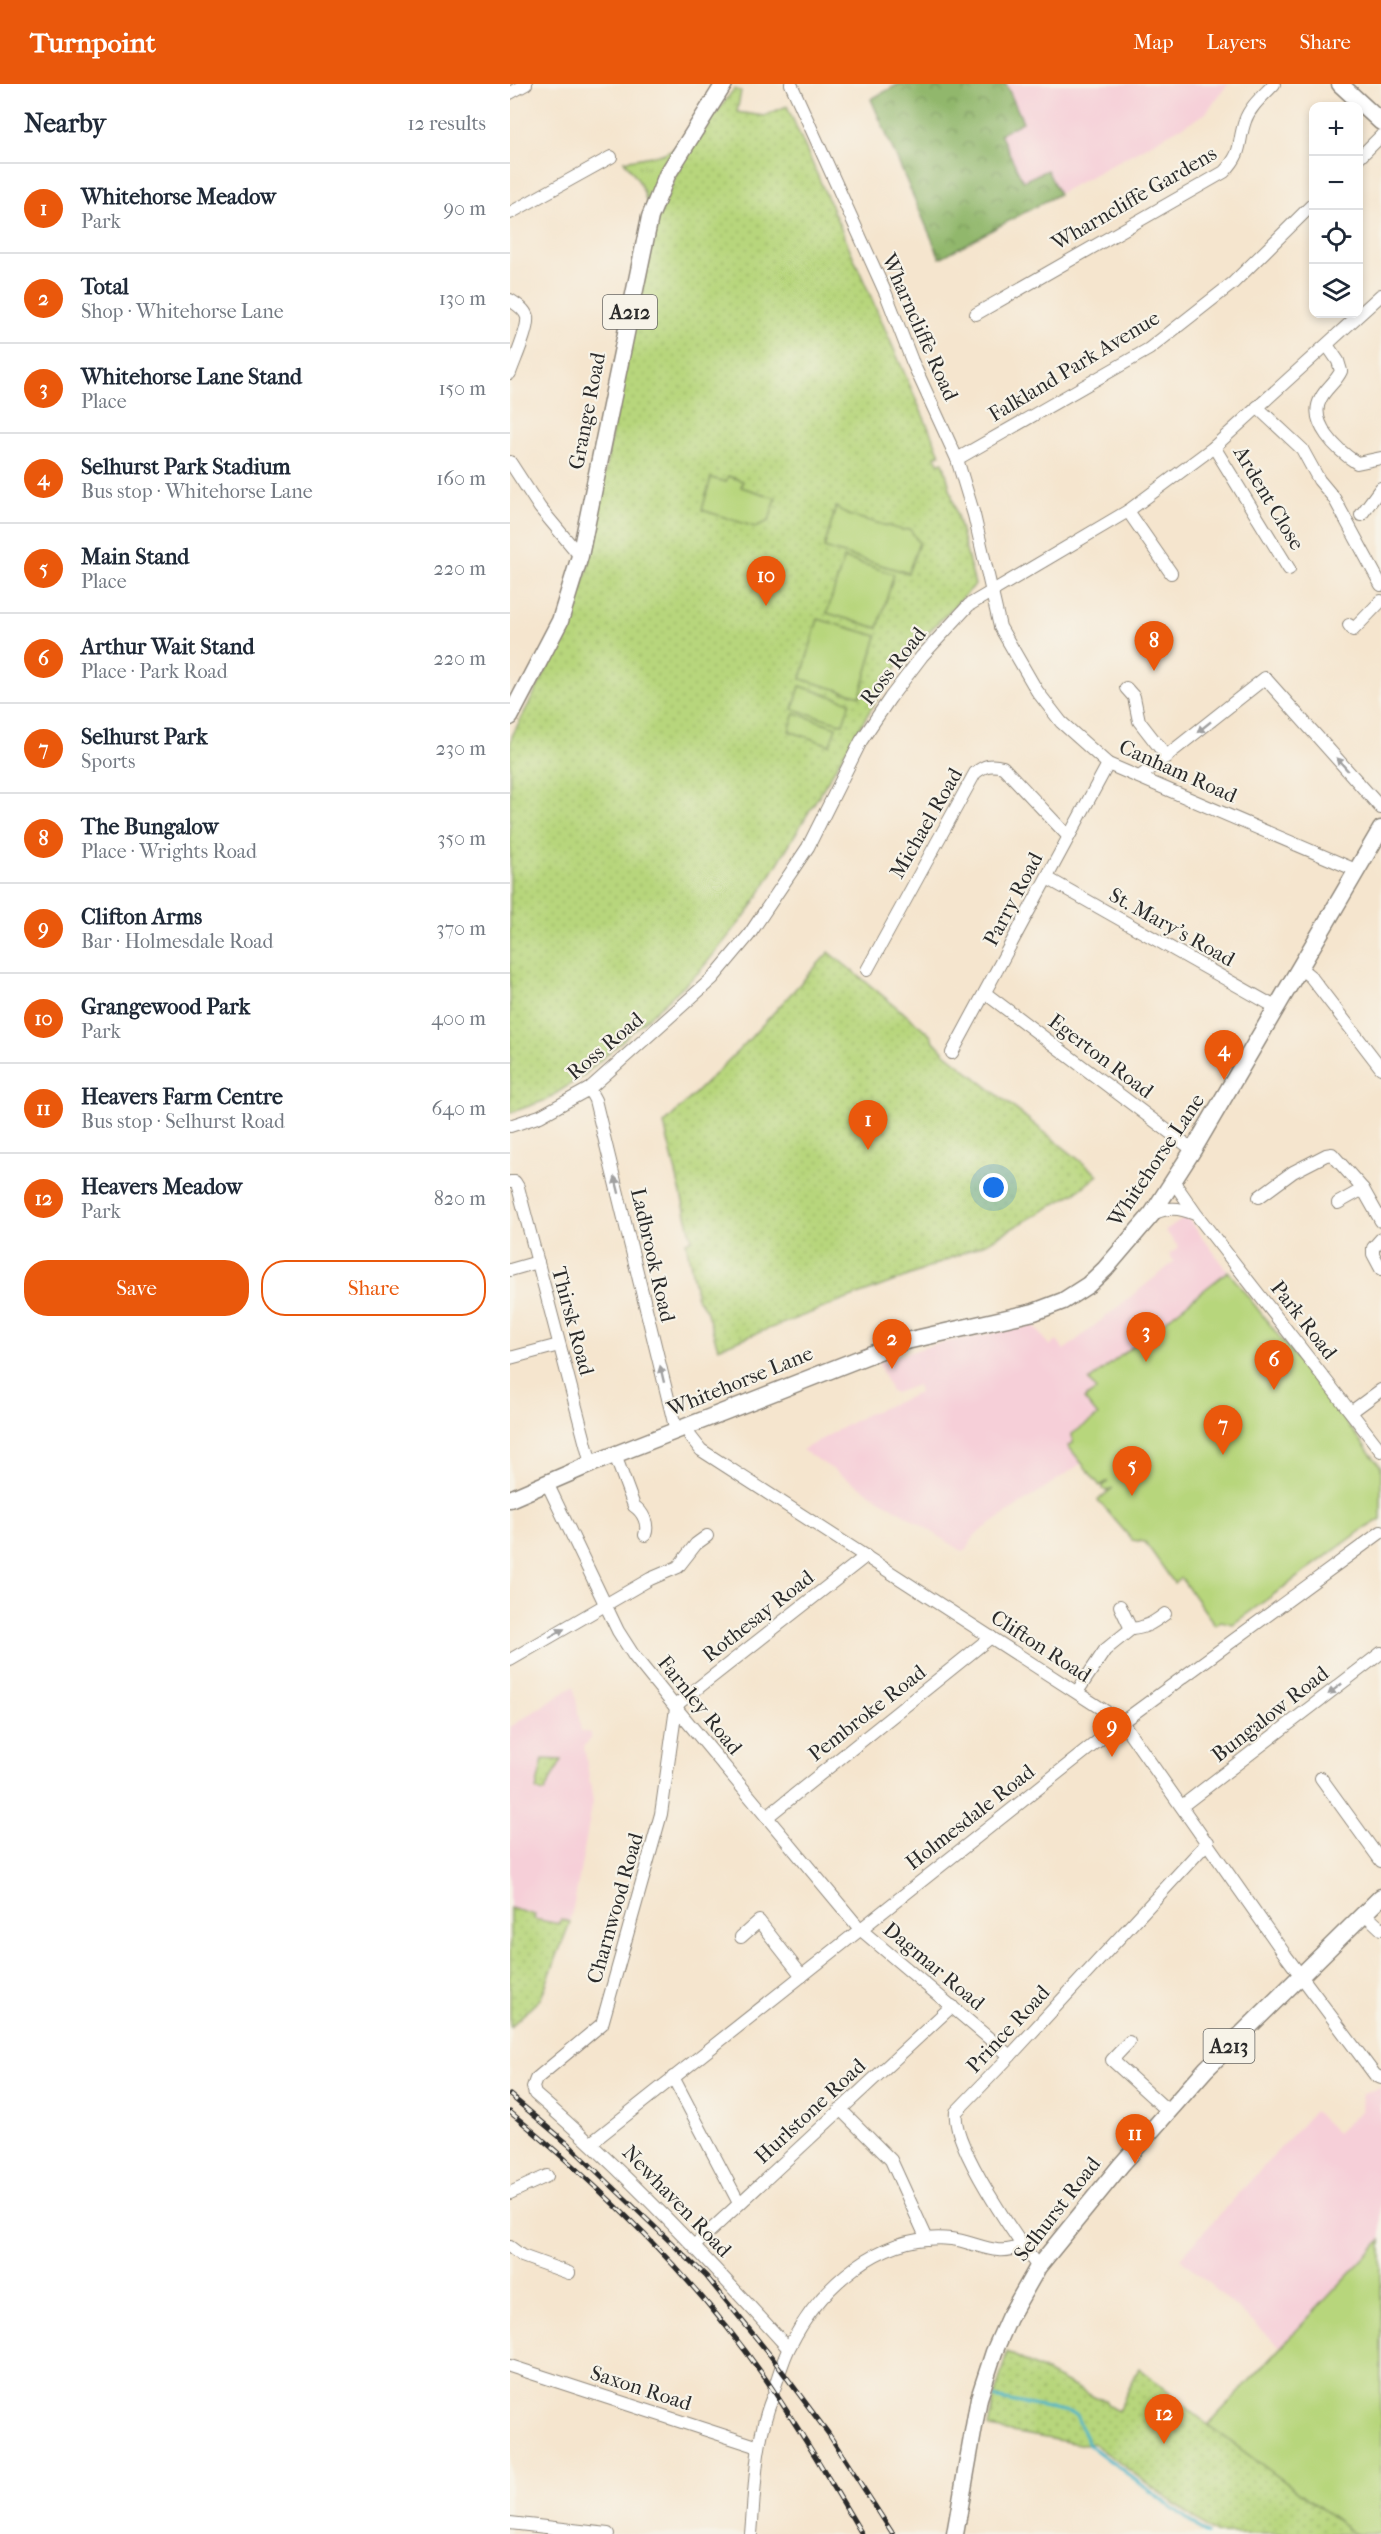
<!DOCTYPE html>
<meta charset="utf-8">
<style>
:root{--surface:#fff;--page:#f2f2f3;--text:#1f2937;--muted:#747a83;--line:#e0e1e3;--accent:#ea580c}
body{margin:0;font-family:"IM FELL French Canon",serif;background:var(--page);color:var(--text)}
.controls{position:absolute;right:18px;top:18px;display:grid;overflow:hidden;border-radius:12px;box-shadow:0 3px 9px #0003}
.controls button{width:54px;height:54px;display:grid;place-items:center;padding:0;border:0;border-bottom:2px solid var(--line);background:var(--surface);color:var(--text);font:30px sans-serif}
.you{position:absolute;left:484px;top:1104px;width:21px;height:21px;margin:-15px;border:4px solid #fff;border-radius:50%;background:#1a73e8;box-shadow:0 0 0 9px #1a73e833}
.badge{display:grid;place-items:center;width:39px;height:39px;border-radius:50%;background:var(--accent);color:#fff;font-size:20px;font-weight:700}
.pin{position:absolute;translate:-50% -50px;filter:drop-shadow(0 2px 3px #0008)}
.pin::after{content:'';position:absolute;top:32px;width:21px;height:18px;background:inherit;clip-path:polygon(0 0,100% 0,50% 100%)}
.list{margin:0;padding:0;list-style:none}
h2{display:flex;justify-content:space-between;align-items:center;height:78px;margin:0;padding:0 24px;font-size:26px}
h2 small{font-size:20px;font-weight:400;color:var(--muted)}
.list li{display:grid;grid-template-columns:39px 1fr auto;gap:18px;align-items:center;box-sizing:border-box;height:90px;padding:0 24px;border-top:2px solid var(--line)}
.list b{display:block;font-size:22px;white-space:nowrap}
.list p{margin:0;font-size:20px;white-space:nowrap;color:var(--muted)}
.list em{font-size:20px;font-style:normal;color:var(--muted)}
.actions{display:flex;gap:12px;padding:18px 24px}
.actions a{flex:1;padding:14px 0;border:2px solid var(--accent);border-radius:24px;text-align:center;font-size:21px;color:var(--accent)}
.actions .main{background:var(--accent);color:#fff}
.icon{flex:none;width:33px;height:33px;fill:none;stroke:currentColor;stroke-width:2;stroke-linecap:round;stroke-linejoin:round}
.map{position:relative;flex:none;width:871px;height:2450px;overflow:hidden}
header{display:flex;align-items:center;gap:36px;box-sizing:border-box;height:84px;padding:0 30px;background:var(--accent);color:#fff}
header strong{font-size:28px}
nav{display:flex;gap:33px;margin-inline-start:auto;font-size:21px}
main{display:flex}
aside{flex:1;background:var(--surface)}
.map>svg:first-child{display:block}
.built{fill:#f6cfd8}
.grass{fill:url(#grass-tufts);stroke:#718054;stroke-width:1.5}
.forest{fill:url(#forest-crowns);stroke:#5e714c;stroke-width:1.5}
.park{fill:url(#park-dots);stroke:#718054;stroke-width:1.5}
.garden{fill:#b7d67c;stroke:#718054;stroke-width:1.5}
.lines{fill:none;stroke-linecap:round;stroke-linejoin:round}
.stream{stroke:#4bb5c9;stroke-width:3}
.minor-casing{stroke:#90887c;stroke-width:14}
.major-casing{stroke:#90887c;stroke-width:19}
.minor{stroke:#fff;stroke-width:12}
.major{stroke:#fff;stroke-width:16}
.rail-casing{stroke:#2b2b2b;stroke-width:5}
.rail{stroke:#f7f3e8;stroke-width:3;stroke-dasharray:9;stroke-linecap:butt}
.oneway{fill:#a0a0a0}
.labels{text-anchor:middle;dominant-baseline:central;stroke-width:4.5;stroke-linejoin:round;paint-order:stroke}
.shield{fill:#f7f3e8;stroke:#686764;stroke-width:1.5}
.shield-label{font-size:20px;font-weight:bold;fill:#2b2b2b}
.street-label{font-size:21px;fill:#2b2b2b;stroke:#f7f3e8}
</style>
<header>
<strong>Turnpoint</strong>
<nav><a>Map</a><a>Layers</a><a>Share</a></nav>
</header>
<main>
<aside>
<h2>Nearby<small>12 results</small></h2>
<ul class="list">
<li><span class="badge">1</span><div><b>Whitehorse Meadow</b><p>Park</p></div><em>90 m</em></li>
<li><span class="badge">2</span><div><b>Total</b><p>Shop · Whitehorse Lane</p></div><em>130 m</em></li>
<li><span class="badge">3</span><div><b>Whitehorse Lane Stand</b><p>Place</p></div><em>150 m</em></li>
<li><span class="badge">4</span><div><b>Selhurst Park Stadium</b><p>Bus stop · Whitehorse Lane</p></div><em>160 m</em></li>
<li><span class="badge">5</span><div><b>Main Stand</b><p>Place</p></div><em>220 m</em></li>
<li><span class="badge">6</span><div><b>Arthur Wait Stand</b><p>Place · Park Road</p></div><em>220 m</em></li>
<li><span class="badge">7</span><div><b>Selhurst Park</b><p>Sports</p></div><em>230 m</em></li>
<li><span class="badge">8</span><div><b>The Bungalow</b><p>Place · Wrights Road</p></div><em>350 m</em></li>
<li><span class="badge">9</span><div><b>Clifton Arms</b><p>Bar · Holmesdale Road</p></div><em>370 m</em></li>
<li><span class="badge">10</span><div><b>Grangewood Park</b><p>Park</p></div><em>400 m</em></li>
<li><span class="badge">11</span><div><b>Heavers Farm Centre</b><p>Bus stop · Selhurst Road</p></div><em>640 m</em></li>
<li><span class="badge">12</span><div><b>Heavers Meadow</b><p>Park</p></div><em>820 m</em></li>
</ul>
<div class="actions"><a class="main">Save</a><a>Share</a></div>
</aside>
<div class="map">
<svg width="871" height="2450" viewBox="0 0 871 2450">
<defs>
<pattern id="grass-tufts" width="24" height="20" patternUnits="userSpaceOnUse" patternTransform="scale(1.5)"><rect width="24" height="20" fill="#b7d67c"/><path d="M3 7l-1-3M5 7V3M7 7l1-3M15 17l-1-3M17 17v-4M19 17l1-3" fill="none" stroke="#9eb86b"/></pattern>
<pattern id="forest-crowns" width="20" height="18" patternUnits="userSpaceOnUse" patternTransform="scale(1.5)"><rect width="20" height="18" fill="#91b76c"/><path d="M2 6a3 3 0 1 1 6 0M12 15a3 3 0 1 1 6 0" fill="none" stroke="#779559"/></pattern>
<pattern id="park-dots" width="8" height="8" patternUnits="userSpaceOnUse" patternTransform="scale(1.5)"><rect width="8" height="8" fill="#b7d67c"/><path d="M2 2h.1M6 6h.1" fill="none" stroke="#9eb86b" stroke-width="1.8" stroke-linecap="round"/></pattern>
</defs>
<rect width="100%" height="100%" fill="#f7f3e8"/>
<filter id="ink" filterUnits="userSpaceOnUse"><feTurbulence type="fractalNoise" baseFrequency=".0167" numOctaves="2"/><feDisplacementMap in="SourceGraphic" scale="12" xChannelSelector="R" yChannelSelector="G"/><feConvolveMatrix kernelMatrix="1 2 1 2 8 2 1 2 1" color-interpolation-filters="sRGB"/></filter>
<filter id="wash" filterUnits="userSpaceOnUse"><feTurbulence type="fractalNoise" baseFrequency=".008" numOctaves="4" result="noise"/><feDisplacementMap in="SourceGraphic" scale="24" xChannelSelector="R" yChannelSelector="G"/><feGaussianBlur stdDeviation="1.35" result="paint"/><feColorMatrix in="noise" values="0 0 0 0 0 0 0 0 0 0 0 0 0 0 0 0 0 1.4 0 .05"/><feComposite in="paint" operator="in"/></filter>
<g filter="url(#wash)">
<rect width="100%" height="100%" fill="#f5e5ce"/>
<!-- built -->
<g class="built">
<path d="M389,0H718L695,30L430,174L361,15Z"/>
<path d="M677,1133L718,1187L580,1297L587,1306L588,1332L562,1350L563,1359L559,1362L572,1379L466,1450L454,1468L292,1366L355,1331L409,1309L407,1301L385,1309L381,1308L368,1278L426,1260L524,1241L540,1262L547,1257L554,1266L664,1178L659,1170L669,1164L655,1146Z"/>
<path d="M64,1602L71,1647L80,1649V1655L74,1663L83,1717L65,1815L59,1840L31,1914L0,1943V1643Z"/>
<path d="M871,2004V2156L772,2264L670,2174L804,2027L827,2049L851,2027L852,2009Z"/>
</g>
<!-- grass -->
<path class="grass" d="M170,62L137,119C133,102 126,90 114,77L152,70Z"/>
<!-- forest -->
<path class="forest" d="M389,0H496L513,38L490,50L513,97L537,86L549,110L430,174L361,15Z"/>
<!-- park -->
<g class="park">
<path d="M224,5L231,7L227,28L254,32L277,22L430,370L425,372L428,379L433,378L434,381L465,501L390,577L239,827L189,888L73,992L36,1016L0,1029V952L2,947L0,945V663L2,652L60,541L78,484L132,178L140,154L172,76Z"/>
<path d="M319,868L421,951L423,956L435,969L588,1091L568,1107L478,1158L406,1189L208,1264L196,1226L187,1214L176,1158L182,1155L154,1040L233,962Z"/>
<path d="M33,1675L52,1676L34,1708L26,1706Z"/>
<path d="M0,1824L25,1831L24,1835L49,1840L51,1835L60,1838L31,1914L0,1943Z"/>
<path d="M497,2268L586,2314L595,2316L598,2321L608,2327L629,2284L698,2341L846,2450H705L583,2359L575,2361L479,2344L484,2314Z"/>
</g>
<!-- garden -->
<g class="garden">
<path d="M218,392L233,397L231,403L266,414L259,437L245,443L192,426L201,394L216,398Z"/>
<path d="M326,423L338,431L392,446L400,445L409,459L398,489L314,464Z"/>
<path d="M334,474L384,490L368,544L317,529Z"/>
<path d="M308,535L367,552L350,612L291,595Z"/>
<path d="M290,602L340,618L333,640L283,625Z"/>
<path d="M285,629L326,643L320,661L279,647Z"/>
<path d="M718,1187L871,1383V1435L851,1447L723,1540L711,1537L705,1541L671,1494L664,1499L635,1458L622,1456L588,1416L603,1404L596,1407L593,1405V1402L598,1397L590,1402L558,1362L563,1359L562,1350L588,1332L574,1315L586,1306L579,1297Z"/>
<path d="M871,2156V2450H846L698,2341Z"/>
</g>
<g class="lines">
<!-- stream -->
<path class="stream" d="M484,2314L559,2328L566,2331L579,2361L697,2450"/>
</g>
</g>
<g filter="url(#ink)">
<g class="lines">
<defs>
<g id="minor">
<path d="M281,0L376,210L402,277L447,375L464,431L490,543L527,607L551,638L598,680L848,787"/>
<path d="M0,9L16,0"/>
<path d="M848,75L871,52"/>
<path d="M0,129L101,73"/>
<path d="M0,216C6,220 15,225 17,233C19,245 4,277 0,289"/>
<path d="M466,230L714,88C734,67 727,60 735,37C740,22 754,11 764,0"/>
<path d="M817,261L828,277L831,287C826,298 816,304 811,314C797,338 828,367 847,379L871,374"/>
<path d="M747,323L792,365L809,396L824,414L871,501"/>
<path d="M704,363L779,485"/>
<path d="M447,375L639,265L723,199L804,119"/>
<path d="M0,378L30,424L70,472"/>
<path d="M618,427L661,489"/>
<path d="M851,431L871,404"/>
<path d="M839,541L843,546L871,517"/>
<path d="M616,604L624,613L629,637L657,673"/>
<path d="M631,692L755,594L871,724"/>
<path d="M537,794L767,924"/>
<path d="M790,884L801,893L871,984"/>
<path d="M357,886L465,689C475,681 481,680 493,683L558,752"/>
<path d="M475,909L683,1066"/>
<path d="M442,969L598,680"/>
<path d="M79,1005L85,1016L166,1347"/>
<path d="M0,1042L30,1032L79,1005L203,894L239,851L298,763L351,657L380,614L412,572L459,521L618,427L704,363L871,211"/>
<path d="M663,1097L686,1130L871,1367"/>
<path d="M0,1098H5L8,1103L81,1380"/>
<path d="M749,1113L783,1088L816,1071L822,1070L853,1105L871,1137"/>
<path d="M828,1119L853,1105"/>
<path d="M642,1130C658,1123 668,1123 685,1130"/>
<path d="M871,1155L863,1164V1170L871,1185"/>
<path d="M0,1186L28,1178"/>
<path d="M0,1274L49,1261"/>
<path d="M841,1328L871,1306"/>
<path d="M178,1343L180,1352L191,1366L612,1638L776,1872L865,1991L871,1994"/>
<path d="M105,1371L124,1422C133,1428 139,1440 135,1451"/>
<path d="M37,1399L108,1547L124,1572L166,1624L350,1845L500,1972"/>
<path d="M621,1545C635,1544 643,1539 655,1530"/>
<path d="M0,1576L140,1495L168,1483L186,1460L197,1452"/>
<path d="M567,1608L595,1566L621,1545L610,1522"/>
<path d="M811,1694L871,1777"/>
<path d="M672,1722L871,1569"/>
<path d="M257,1733L481,1553"/>
<path d="M855,1830L871,1845"/>
<path d="M231,1853L249,1837L292,1892"/>
<path d="M619,1958L602,1976L658,2027"/>
<path d="M163,1993L229,2119"/>
<path d="M330,2025L381,2076L417,2155"/>
<path d="M81,2059L612,1638L871,1448"/>
<path d="M0,2109L37,2092"/>
<path d="M185,2161L442,1922"/>
<path d="M0,2163L12,2172L59,2189"/>
<path d="M528,2183C507,2155 441,2060 446,2028L500,1972L698,1758"/>
<path d="M278,2264C198,2176 116,2088 25,2010L23,2003L26,1995L92,1940L151,1730L166,1624L170,1618L356,1472"/>
<path d="M0,2282L249,2363"/>
<path d="M264,2305C269,2291 273,2275 280,2262C310,2202 371,2148 441,2155C464,2157 489,2175 511,2161"/>
<path d="M0,2439L98,2450"/>
<path d="M241,2450C245,2404 245,2355 263,2312"/>
</g>
<g id="major">
<path d="M830,0L871,38"/>
<path d="M0,633L50,537L70,472L140,133L157,91L214,0"/>
<path d="M0,1415L81,1380L392,1258L524,1228L553,1217L578,1201L595,1185L642,1130L683,1066L871,745"/>
<path d="M445,2450L469,2314L484,2268L499,2234L528,2183L611,2081L696,1985L871,1813"/>
</g>
</defs>
<!-- minor casing -->
<use href="#minor" class="minor-casing"/>
<!-- major casing -->
<use href="#major" class="major-casing"/>
<!-- minor -->
<use href="#minor" class="minor"/>
<!-- major -->
<use href="#major" class="major"/>
<defs>
<g id="rail">
<path d="M0,2011L58,2060L196,2192L260,2271L318,2349L383,2450"/>
<path d="M0,2028C94,2106 182,2191 253,2291C289,2343 320,2397 352,2450"/>
</g>
</defs>
<!-- rail casing -->
<use href="#rail" class="rail-casing"/>
<!-- rail -->
<use href="#rail" class="rail"/>
</g>
<!-- one-way arrows -->
<defs><path id="oneway-solid" d="M-6-.8H1V-3.2L6.5 0L1 3.2V.8H-6Z" transform="scale(1.5)"/></defs>
<g class="oneway">
<use href="#oneway-solid" transform="translate(694 643) rotate(141)"/>
<use href="#oneway-solid" transform="translate(832 680) rotate(-132)"/>
<use href="#oneway-solid" transform="translate(107 1101) rotate(-104)"/>
<use href="#oneway-solid" transform="translate(152 1290) rotate(-103)"/>
<use href="#oneway-solid" transform="translate(47 1549) rotate(-30)"/>
<use href="#oneway-solid" transform="translate(825 1605) rotate(142)"/>
</g>
</g>
<g class="labels">
<!-- shield labels -->
<g class="shield">
<rect x="93" y="211" width="54" height="34" rx="4.5"/>
<rect x="693.5" y="1945" width="51" height="34" rx="4.5"/>
</g>
<g class="shield-label">
<text x="120" y="228">A212</text>
<text x="719" y="1962">A213</text>
</g>
<!-- street labels -->
<g class="street-label">
<text transform="translate(624 114) rotate(-30)">Wharncliffe Gardens</text>
<text transform="translate(410 243) rotate(66)">Wharncliffe Road</text>
<text transform="translate(564 282) rotate(-31)">Falkland Park Avenue</text>
<text transform="translate(77 327) rotate(-79)">Grange Road</text>
<text transform="translate(759 414) rotate(59)">Ardent Close</text>
<text transform="translate(383 582) rotate(-52)">Ross Road</text>
<text transform="translate(668 687) rotate(24)">Canham Road</text>
<text transform="translate(416 739) rotate(-60)">Michael Road</text>
<text transform="translate(503 815) rotate(-62)">Parry Road</text>
<text transform="translate(662 843) rotate(29)">St. Mary's Road</text>
<text transform="translate(95 962) rotate(-40)">Ross Road</text>
<text transform="translate(591 972) rotate(37)">Egerton Road</text>
<text transform="translate(646 1076) rotate(-56)">Whitehorse Lane</text>
<text transform="translate(143 1171) rotate(77)">Ladbrook Road</text>
<text transform="translate(794 1236) rotate(52)">Park Road</text>
<text transform="translate(63 1237) rotate(75)">Thirsk Road</text>
<text transform="translate(230 1297) rotate(-22)">Whitehorse Lane</text>
<text transform="translate(248 1532) rotate(-38)">Rothesay Road</text>
<text transform="translate(531 1562) rotate(33)">Clifton Road</text>
<text transform="translate(190 1621) rotate(51)">Farnley Road</text>
<text transform="translate(357 1629) rotate(-38)">Pembroke Road</text>
<text transform="translate(760 1630) rotate(-38)">Bungalow Road</text>
<text transform="translate(460 1733) rotate(-38)">Holmesdale Road</text>
<text transform="translate(105 1824) rotate(-74)">Charnwood Road</text>
<text transform="translate(424 1882) rotate(40)">Dagmar Road</text>
<text transform="translate(498 1945) rotate(-47)">Prince Road</text>
<text transform="translate(300 2027) rotate(-43)">Hurlstone Road</text>
<text transform="translate(167 2117) rotate(46)">Newhaven Road</text>
<text transform="translate(547 2125) rotate(-52)">Selhurst Road</text>
<text transform="translate(131 2304) rotate(18)">Saxon Road</text>
</g>
</g>
</svg>
<div class="controls">
<button>+</button>
<button>−</button>
<button><svg class="icon" aria-label="locate" viewBox="0 0 24 24"><circle cx="12" cy="12" r="6"/><path d="M12 2v4M12 18v4M2 12h4M18 12h4"/></svg></button>
<button><svg class="icon" aria-label="layers" viewBox="0 0 24 24"><path d="M12 4l9 5-9 5-9-5zM3 14l9 5 9-5"/></svg></button>
</div>
<div class="you"></div>
<div class="pin badge" style="left:358px;top:1066px">1</div>
<div class="pin badge" style="left:382px;top:1285px">2</div>
<div class="pin badge" style="left:636px;top:1278px">3</div>
<div class="pin badge" style="left:714px;top:996px">4</div>
<div class="pin badge" style="left:622px;top:1412px">5</div>
<div class="pin badge" style="left:764px;top:1306px">6</div>
<div class="pin badge" style="left:713px;top:1371px">7</div>
<div class="pin badge" style="left:644px;top:587px">8</div>
<div class="pin badge" style="left:602px;top:1673px">9</div>
<div class="pin badge" style="left:256px;top:522px">10</div>
<div class="pin badge" style="left:625px;top:2080px">11</div>
<div class="pin badge" style="left:654px;top:2360px">12</div>
</div>
</main>
